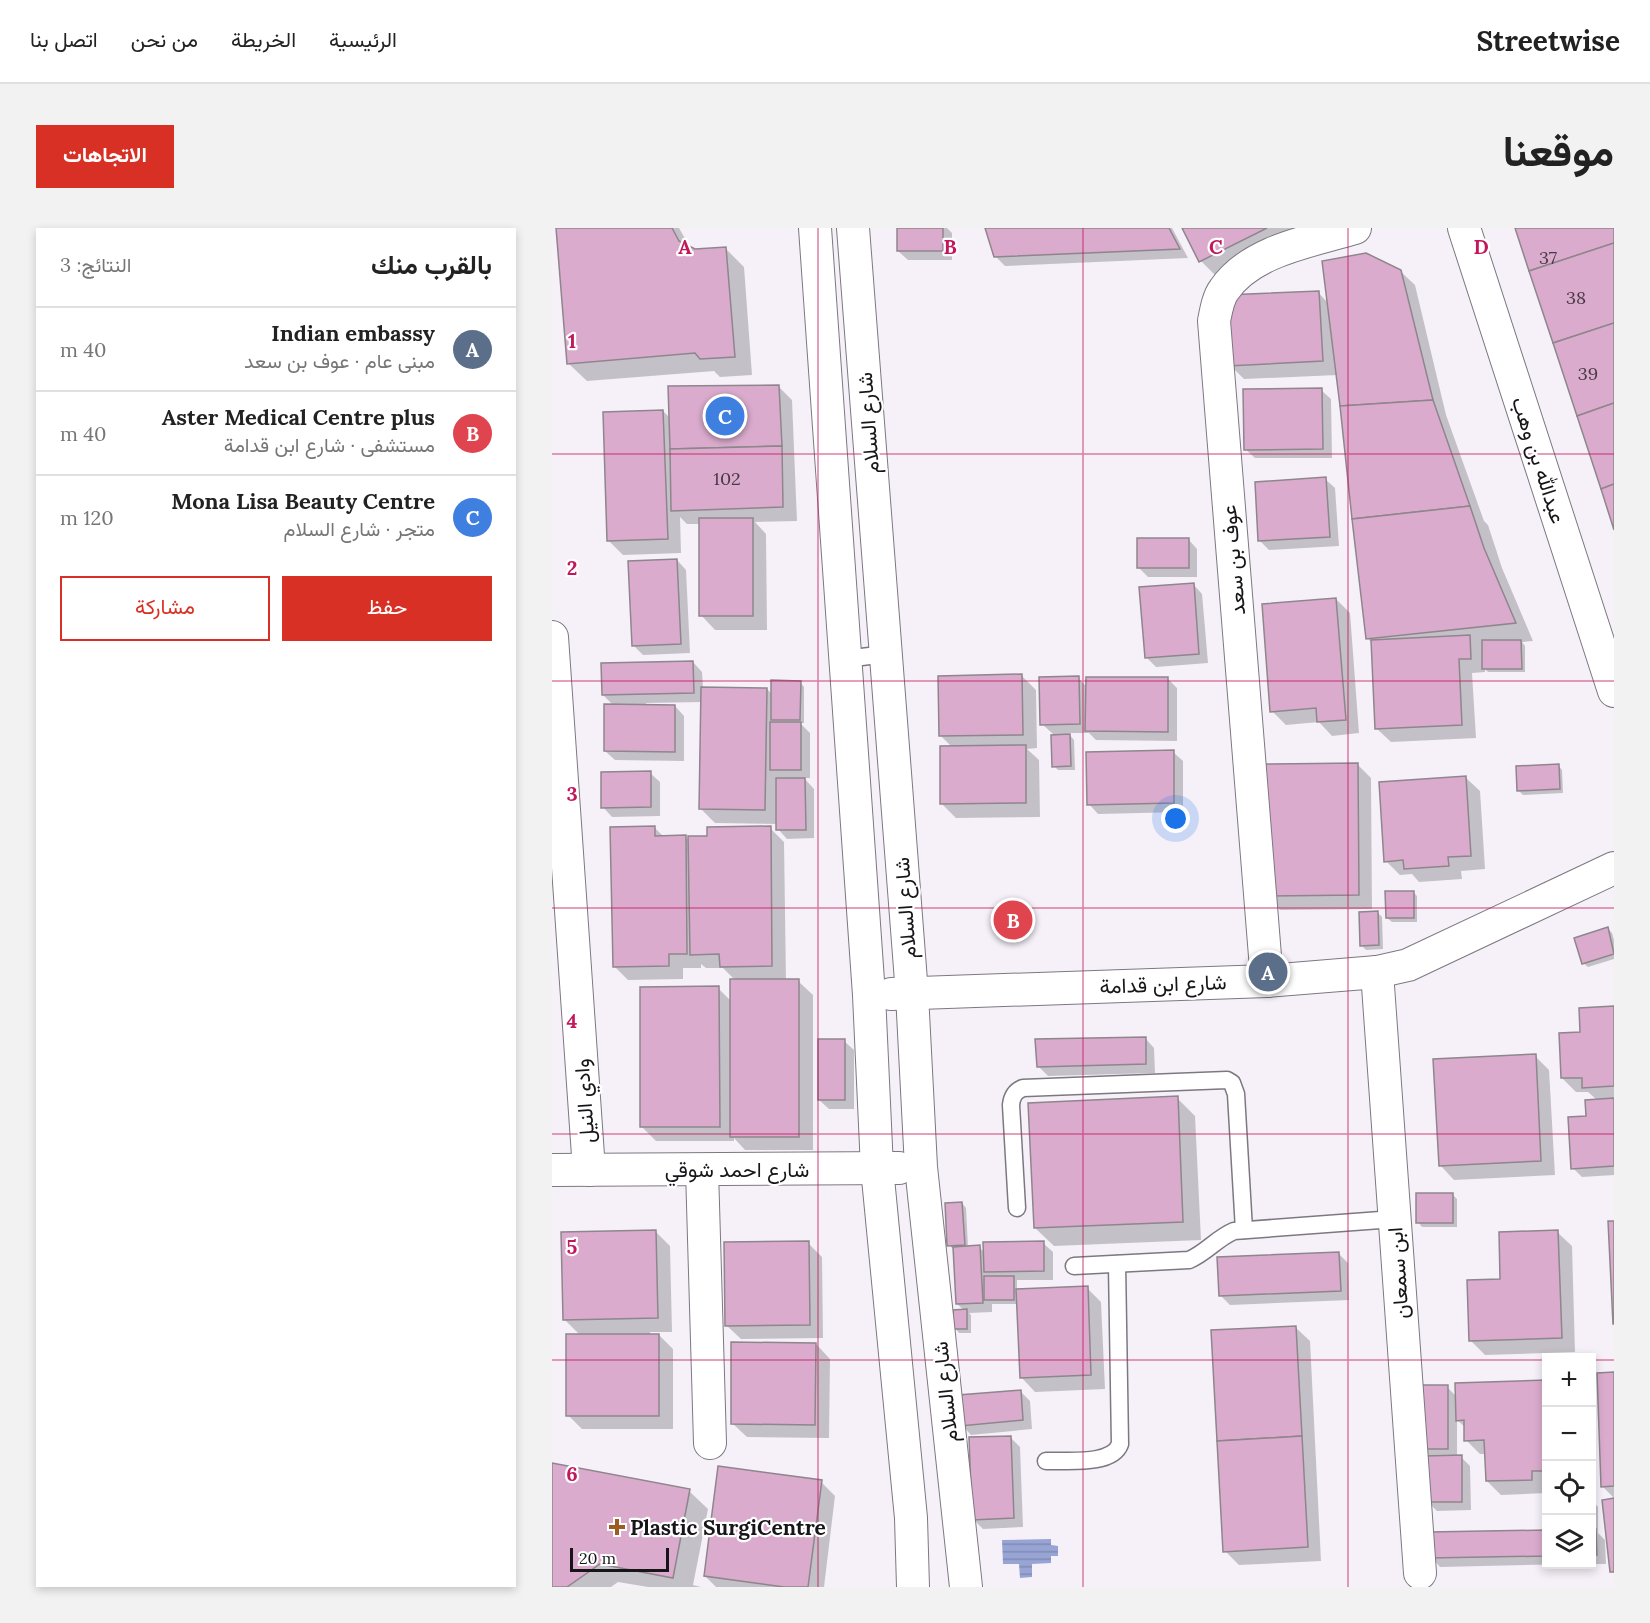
<!DOCTYPE html>
<html lang="ar">
<meta charset="utf-8">
<style>
:root{--surface:#fff;--page:#f2f2f2;--text:#222;--muted:#767676;--line:#e0e0e0;--accent:#d93025}
body{margin:0;font-family:Lora,Vazirmatn,serif;background:var(--page);color:var(--text);direction:rtl}
.controls{position:absolute;right:18px;bottom:18px;display:grid;overflow:hidden;border-radius:0px;box-shadow:0 3px 9px #0003}
.controls button{width:54px;height:54px;display:grid;place-items:center;padding:0;border:0;border-bottom:2px solid var(--line);background:var(--surface);color:var(--text);font:30px sans-serif}
.scale{position:absolute;left:18px;bottom:15px;width:99px;box-sizing:border-box;padding-left:6px;border:3px solid #171518;border-top:0;font-size:16px;line-height:21px;white-space:nowrap;color:#171518;-webkit-text-stroke:4px #fff;paint-order:stroke}
.you{position:absolute;left:624px;top:591px;width:21px;height:21px;margin:-15px;border:4px solid #fff;border-radius:50%;background:#1a73e8;box-shadow:0 0 0 9px #1a73e833}
.badge{display:grid;place-items:center;width:39px;height:39px;border-radius:50%;background:var(--accent);color:#fff;font-size:20px;font-weight:700}
.pin{position:absolute;translate:-50% -50%;border:3px solid #fff;box-shadow:0 2px 6px #0006}
.list{margin:0;padding:0;list-style:none}
h2{display:flex;justify-content:space-between;align-items:center;height:78px;margin:0;padding:0 24px;font-size:26px}
h2 small{font-size:20px;font-weight:400;color:var(--muted)}
.list li{display:grid;grid-template-columns:39px 1fr auto;gap:18px;align-items:center;box-sizing:border-box;height:84px;padding:0 24px;border-top:2px solid var(--line)}
.list b{display:block;font-size:22px;white-space:nowrap}
.list p{margin:0;font-size:20px;white-space:nowrap;color:var(--muted)}
.list em{font-size:20px;font-style:normal;color:var(--muted)}
.actions{display:flex;gap:12px;padding:18px 24px}
.actions a{flex:1;padding:14px 0;border:2px solid var(--accent);border-radius:0px;text-align:center;font-size:21px;color:var(--accent)}
.actions .main{background:var(--accent);color:#fff}
.icon{flex:none;width:33px;height:33px;fill:none;stroke:currentColor;stroke-width:2;stroke-linecap:round;stroke-linejoin:round}
.map{position:relative;flex:none;width:1062px;height:1359px;overflow:hidden;direction:ltr;border-radius:0px}
header{display:flex;align-items:center;gap:36px;box-sizing:border-box;height:84px;padding:0 30px;background:var(--surface);border-bottom:2px solid var(--line)}
header strong{font-size:28px}
nav{display:flex;gap:33px;margin-inline-start:auto;font-size:21px}
.intro{display:flex;align-items:center;justify-content:space-between;box-sizing:border-box;height:144px;padding:0 36px}
h1{margin:0;font-size:42px}
.button{padding:15px 27px;border-radius:0px;background:var(--accent);color:#fff;font-size:21px;font-weight:700}
main{display:flex;gap:36px;padding:0 36px}
aside{flex:1;background:var(--surface);border-radius:0px;box-shadow:0 3px 9px #0003}
.map>svg:first-child{display:block}
.water{fill:url(#water-rules)}
.shadow{fill:#0003}
.building{fill:#daabcd;stroke:#8e868c;stroke-width:1.5}
.lines{fill:none;stroke-linecap:round;stroke-linejoin:round}
.service-casing{stroke:#7d7880;stroke-width:19}
.minor-casing{stroke:#7d7880;stroke-width:34}
.service{stroke:#fff;stroke-width:16}
.minor{stroke:#fff;stroke-width:32}
.grid{fill:none;stroke:#c2185b;stroke-width:1.5;stroke-opacity:0.55}
.poi-dot{fill:#9b5d22;stroke:#fff;stroke-width:2}
.labels{text-anchor:middle;dominant-baseline:central;stroke-width:4.5;stroke-linejoin:round;paint-order:stroke}
.number-label{font-size:18px;fill:#483a45}
.street-label{font-size:21px;fill:#171518;stroke:#fff}
.poi-label{font-size:21px;font-weight:bold;fill:#171518;stroke:#fff;text-anchor:start}
.grid-label{font-size:20px;text-anchor:middle;font-weight:bold;fill:#c2185b;stroke:#fff;stroke-width:4.5;stroke-linejoin:round;paint-order:stroke}
</style>
<header>
<strong>Streetwise</strong>
<nav><a>الرئيسية</a><a>الخريطة</a><a>من نحن</a><a>اتصل بنا</a></nav>
</header>
<div class="intro"><h1>موقعنا</h1><a class="button">الاتجاهات</a></div>
<main>
<div class="map">
<svg width="1062" height="1359" viewBox="0 0 1062 1359">
<defs>
<pattern id="water-rules" width="6" height="5" patternUnits="userSpaceOnUse" patternTransform="scale(1.5)"><rect width="6" height="5" fill="#97a4d4"/><path d="M0 2.5h6" fill="none" stroke="#818cb5"/></pattern>
</defs>
<rect width="100%" height="100%" fill="#f6f1f9"/>
<!-- water -->
<path class="water" d="M499,1311V1317L506,1318V1328H499V1335L480,1336V1349L468,1350L467,1336H451L450,1312Z"/>
<!-- shadow -->
<g class="shadow">
<path d="M6,0H127L139,21L143,23L173,20L192,39L200,147L168,149L162,143L35,153L16,135Z"/>
<path d="M346,0H395L400,5V32H356L346,23Z"/>
<path d="M435,0H620L636,30L453,38L443,28Z"/>
<path d="M632,0H769L667,51L649,33Z"/>
<path d="M848,43L863,57L894,187L932,293L936,297L950,340L981,413L970,414L973,418V444H936L933,441V444L920,445L924,510L839,514L824,500L820,415L815,410L785,147L692,151L678,137L766,64L776,75Z"/>
<path d="M226,158L240,172L245,293L203,294L214,306L215,402H163L149,387L148,296H135L128,289L129,325L71,327L57,313L111,183L119,191Z"/>
<path d="M769,162L779,171L780,230H703L693,221Z"/>
<path d="M773,251L783,260L787,318L717,322L708,313Z"/>
<path d="M636,311L645,321V349H596L586,339Z"/>
<path d="M125,332L134,342L138,425L91,427L81,417Z"/>
<path d="M641,356L650,366L656,435L604,439L594,429Z"/>
<path d="M784,371L798,385L807,505L780,508L767,494L734,497L720,483Z"/>
<path d="M141,434L150,444L151,460L215,461L221,467L248,454L252,459V495H248L258,505V550H252L262,561V610L235,611L226,601V596L163,595L149,581L151,474L94,475V478H123L132,488V533L63,532L53,523L62,478L51,467Z"/>
<path d="M470,448L484,462L485,520L475,521L487,532L488,589L404,590L390,576L400,519L389,508Z"/>
<path d="M526,450L535,459L616,451L625,460V513L544,512L537,505H516L522,512L523,542H506L502,538L501,506L490,496Z"/>
<path d="M621,524L631,533V584L546,586L537,576Z"/>
<path d="M805,536L819,550L820,681L728,682L714,667Z"/>
<path d="M1006,537L1010,542L1011,565L971,567L966,562Z"/>
<path d="M98,545L108,554V588L60,589L51,579Z"/>
<path d="M913,549L928,563L933,641L909,643L910,651L867,654L860,646L848,647L834,633Z"/>
<path d="M103,600L112,609H133L138,613L218,600L232,614L234,753H246L261,767V922H193L182,910V913H104L90,899L166,760L179,773L184,753L171,740H154L149,736V740H131V751L76,752L62,738Z"/>
<path d="M861,664L865,668V694H840L835,690Z"/>
<path d="M826,685L830,689L831,721L814,722L809,717Z"/>
<path d="M1056,701L1060,705L1062,712V731L1036,739L1031,735Z"/>
<path d="M1062,780V947L1030,949L1021,940L1035,889L1045,872L1036,864H1024L1010,850L1029,806Z"/>
<path d="M593,810L602,820L603,845L496,848L486,838Z"/>
<path d="M292,813L302,822V881H277L267,872Z"/>
<path d="M983,828L997,842L1003,947L902,952L888,937Z"/>
<path d="M625,870L643,888L649,1012L502,1018L483,1000Z"/>
<path d="M900,966L905,971V999H870L866,994Z"/>
<path d="M410,975L414,980L416,1019H427L433,1025L491,1015L501,1024V1052H465V1062L535,1060L549,1074L553,1161L483,1164L469,1149L466,1076H440V1084L417,1085L419,1087V1105H407L403,1100L413,1083L405,1076L402,1022L397,1017Z"/>
<path d="M104,1004L118,1018L120,1104H98V1107H107L121,1121V1201H30L16,1187L28,1107L13,1092Z"/>
<path d="M1005,1004L1020,1018L1023,1124L933,1127L919,1113L949,1052Z"/>
<path d="M256,1015L270,1029L271,1110L189,1111L174,1097Z"/>
<path d="M786,1025L796,1035L797,1072L678,1077L669,1068Z"/>
<path d="M743,1099L758,1113L769,1333L687,1337L673,1323Z"/>
<path d="M264,1116L278,1131L277,1210L195,1209L180,1195Z"/>
<path d="M1062,1146V1270L1050,1258Z"/>
<path d="M994,1153V1265L949,1267L935,1253L934,1226H928L914,1212V1200L905,1192V1229H909L918,1238L919,1282L885,1283L875,1273L868,1221L895,1159L904,1168V1156Z"/>
<path d="M468,1163L478,1173L480,1201L419,1207L410,1197Z"/>
<path d="M458,1209L468,1219L471,1299L431,1301L421,1291Z"/>
<path d="M0,1237L137,1263L156,1281L141,1357L149,1359H96L66,1354L59,1359H0Z"/>
<path d="M269,1254L283,1268L272,1359H164L153,1348Z"/>
<path d="M1040,1272L1046,1279V1305L1053,1312L1054,1336H1040Z"/>
<path d="M994,1303V1336H1021L888,1339L879,1329L878,1306Z"/>
</g>
<!-- building -->
<g class="building">
<path d="M4,0H120L127,13L143,21L174,19L183,129L148,131L143,125L15,136Z"/>
<rect x="345" y="0" width="46" height="23"/>
<path d="M433,0H617L628,21L442,29Z"/>
<path d="M630,0H715L647,34Z"/>
<path d="M963,0H1062V15L977,43Z"/>
<path d="M1062,15V95L1001,115L977,43Z"/>
<path d="M814,25L849,42L881,172L788,178L770,33Z"/>
<path d="M767,63L771,133L676,138L673,67Z"/>
<path d="M1062,95V175L1025,188L1001,115Z"/>
<path d="M227,157L230,218L118,221L116,158Z"/>
<path d="M770,160L771,221L692,222L691,161Z"/>
<path d="M881,172L918,278L800,291L788,178Z"/>
<path d="M1062,175V256L1049,261L1025,188Z"/>
<path d="M111,182L116,311L55,313L51,184Z"/>
<path d="M230,218L231,279L119,283L118,221Z"/>
<path d="M774,249L778,309L706,313L703,254Z"/>
<path d="M1062,256V302L1049,261Z"/>
<path d="M918,278L932,320L964,395L814,411L800,291Z"/>
<rect x="147" y="290" width="54" height="98"/>
<rect x="585" y="310" width="52" height="30"/>
<path d="M125,331L129,416L80,418L76,333Z"/>
<path d="M642,355L647,426L593,430L587,359Z"/>
<path d="M784,370L794,492L765,494L764,480L718,484L710,376Z"/>
<path d="M918,407L919,431H907L910,497L823,501L819,412Z"/>
<path d="M930,412H969L970,441H930Z"/>
<path d="M141,433L142,465L50,467L49,435Z"/>
<path d="M470,446L471,507L387,508L386,448Z"/>
<path d="M527,448L528,496L488,497L487,449Z"/>
<path d="M534,449H616V504L533,503Z"/>
<path d="M219,452L249,453L248,492H219Z"/>
<path d="M149,459L215,460L213,582L147,581Z"/>
<path d="M52,476L123,477V524L52,523Z"/>
<rect x="218" y="494" width="31" height="48"/>
<path d="M518,506L519,538L500,539L499,507Z"/>
<path d="M474,517V575L388,576V518Z"/>
<path d="M622,522V575L535,577L534,524Z"/>
<path d="M806,535L807,667L712,668L711,536Z"/>
<path d="M1007,536L1008,561L965,563L964,538Z"/>
<path d="M99,543V579L49,580V544Z"/>
<path d="M914,548L919,628L896,629L897,638L852,641L851,632L832,634L827,554Z"/>
<path d="M224,550H253L254,602H224Z"/>
<path d="M103,598V608L134,607L135,726H117V738L61,739L58,599Z"/>
<path d="M219,598L220,738L168,739L167,726L138,727L136,608H155V599Z"/>
<path d="M833,663H862V690H834Z"/>
<path d="M826,683L827,717L808,718L807,684Z"/>
<path d="M1056,699L1062,726L1030,736L1022,710Z"/>
<rect x="178" y="751" width="69" height="158"/>
<path d="M167,758L168,899H88V759Z"/>
<path d="M1062,778V858L1030,860V850H1009L1007,805L1028,804L1027,780Z"/>
<path d="M594,809V836L485,839L483,811Z"/>
<rect x="266" y="811" width="27" height="61"/>
<path d="M984,826L989,933L887,938L881,831Z"/>
<path d="M626,868L631,994L482,1000L476,875Z"/>
<path d="M1062,870V938L1019,941L1016,889L1034,888L1033,872Z"/>
<rect x="864" y="965" width="37" height="30"/>
<path d="M410,974L413,1017L395,1018L393,975Z"/>
<path d="M1056,993H1062V1096H1061Z"/>
<path d="M104,1002L106,1090L11,1092L9,1004Z"/>
<path d="M1006,1002L1010,1110L917,1113L915,1052L948,1051L947,1004Z"/>
<path d="M257,1013L258,1097L173,1098L172,1014Z"/>
<path d="M492,1013V1043L432,1044L431,1014Z"/>
<path d="M428,1017L431,1075L404,1076L401,1019Z"/>
<path d="M787,1024L789,1063L667,1068L665,1029Z"/>
<rect x="432" y="1048" width="30" height="24"/>
<path d="M536,1058L539,1147L468,1150L464,1061Z"/>
<path d="M415,1081V1101H401V1082Z"/>
<path d="M744,1098L750,1208L665,1213L659,1102Z"/>
<rect x="14" y="1106" width="93" height="82"/>
<path d="M179,1114L264,1115L263,1197L179,1196Z"/>
<path d="M1062,1144V1258L1049,1259L1045,1145Z"/>
<path d="M994,1152V1243H980V1252L934,1253L932,1212L912,1213V1192L904,1193L903,1155Z"/>
<rect x="867" y="1157" width="29" height="64"/>
<path d="M469,1162L471,1192L408,1198L406,1167Z"/>
<path d="M459,1208L462,1290L420,1292L417,1209Z"/>
<path d="M750,1208L756,1319L671,1324L665,1213Z"/>
<path d="M910,1227V1274H874L873,1228Z"/>
<path d="M0,1235L138,1261L121,1350L48,1336L15,1359H0Z"/>
<path d="M166,1238L270,1252L256,1359H232L152,1348Z"/>
<path d="M1062,1270V1344H1058L1050,1272Z"/>
<path d="M1040,1301H1044L1045,1327H1040Z"/>
<path d="M994,1302V1328L877,1330V1304Z"/>
</g>
<g class="lines">
<defs>
<g id="service">
<path d="M293,431L334,426"/>
<path d="M465,980L459,877C460,868 463,863 471,860L675,852L680,855L684,866L692,1002"/>
<path d="M522,1038L637,1032C654,1025 665,1010 682,1003L842,991"/>
<path d="M494,1233C514,1232 560,1238 568,1216L565,1036"/>
</g>
<g id="minor">
<path d="M263,0L317,767L325,940L359,1290L361,1359"/>
<path d="M301,0L360,766L369,939L414,1359"/>
<path d="M912,0L1062,463"/>
<path d="M0,409L37,942"/>
<path d="M825,744L868,1345"/>
<path d="M715,753L662,93C664,83 666,70 672,62C699,22 760,13 803,0"/>
<path d="M339,766L715,753L825,744L856,737L1062,640"/>
<path d="M0,942L347,940"/>
<path d="M150,942L158,1215"/>
</g>
</defs>
<!-- service casing -->
<use href="#service" class="service-casing"/>
<!-- minor casing -->
<use href="#minor" class="minor-casing"/>
<!-- service -->
<use href="#service" class="service"/>
<!-- minor -->
<use href="#minor" class="minor"/>
</g>
<!-- grid -->
<path class="grid" d="M266,0V1359M531,0V1359M796,0V1359M0,226H1062M0,453H1062M0,680H1062M0,906H1062M0,1132H994M1040,1132H1062"/>
<!-- markers -->
<path class="poi-dot" d="M62 1290h6v6h6v6h-6v6h-6v-6h-6v-6h6z"/>
<g class="labels">
<!-- number labels -->
<g class="number-label">
<text x="996" y="29">37</text>
<text x="1024" y="69">38</text>
<text x="1036" y="145">39</text>
<text x="175" y="250">102</text>
</g>
<!-- street labels -->
<g class="street-label">
<text transform="translate(316 195) rotate(-94)">شارع السلام</text>
<text transform="translate(987 232) rotate(72)">عبدالله بن وهب</text>
<text transform="translate(681 332) rotate(-95)">عوف بن سعد</text>
<text transform="translate(353 680) rotate(-94)">شارع السلام</text>
<text transform="translate(611 756) rotate(-2)">شارع ابن قدامة</text>
<text transform="translate(32 873) rotate(-94)">وادي النيل</text>
<text x="185" y="941">شارع احمد شوقي</text>
<text transform="translate(846 1045) rotate(-94)">ابن سمعان</text>
<text transform="translate(393 1164) rotate(-96)">شارع السلام</text>
</g>
<!-- poi labels -->
<g class="poi-label">
<text x="78" y="1299">Plastic SurgiCentre</text>
</g>
</g>
<g class="grid-label">
<text x="133" y="26">A</text>
<text x="398" y="26">B</text>
<text x="664" y="26">C</text>
<text x="929" y="26">D</text>
<text x="20" y="120">1</text>
<text x="20" y="347">2</text>
<text x="20" y="573">3</text>
<text x="20" y="800">4</text>
<text x="20" y="1026">5</text>
<text x="20" y="1253">6</text>
</g>
</svg>
<div class="controls">
<button>+</button>
<button>−</button>
<button><svg class="icon" aria-label="locate" viewBox="0 0 24 24"><circle cx="12" cy="12" r="6"/><path d="M12 2v4M12 18v4M2 12h4M18 12h4"/></svg></button>
<button><svg class="icon" aria-label="layers" viewBox="0 0 24 24"><path d="M12 4l9 5-9 5-9-5zM3 14l9 5 9-5"/></svg></button>
</div>
<div class="scale">20 m</div>
<div class="you"></div>
<div class="pin badge" style="left:716px;top:744px;background:#5c6f8a">A</div>
<div class="pin badge" style="left:461px;top:692px;background:#e0444e">B</div>
<div class="pin badge" style="left:173px;top:188px;background:#3f7fe0">C</div>
</div>
<aside>
<h2>بالقرب منك<small>النتائج: 3</small></h2>
<ul class="list">
<li><span class="badge" style="background:#5c6f8a">A</span><div><b>Indian embassy</b><p>مبنى عام · عوف بن سعد</p></div><em>40 m</em></li>
<li><span class="badge" style="background:#e0444e">B</span><div><b>Aster Medical Centre plus</b><p>مستشفى · شارع ابن قدامة</p></div><em>40 m</em></li>
<li><span class="badge" style="background:#3f7fe0">C</span><div><b>Mona Lisa Beauty Centre</b><p>متجر · شارع السلام</p></div><em>120 m</em></li>
</ul>
<div class="actions"><a class="main">حفظ</a><a>مشاركة</a></div>
</aside>
</main>
